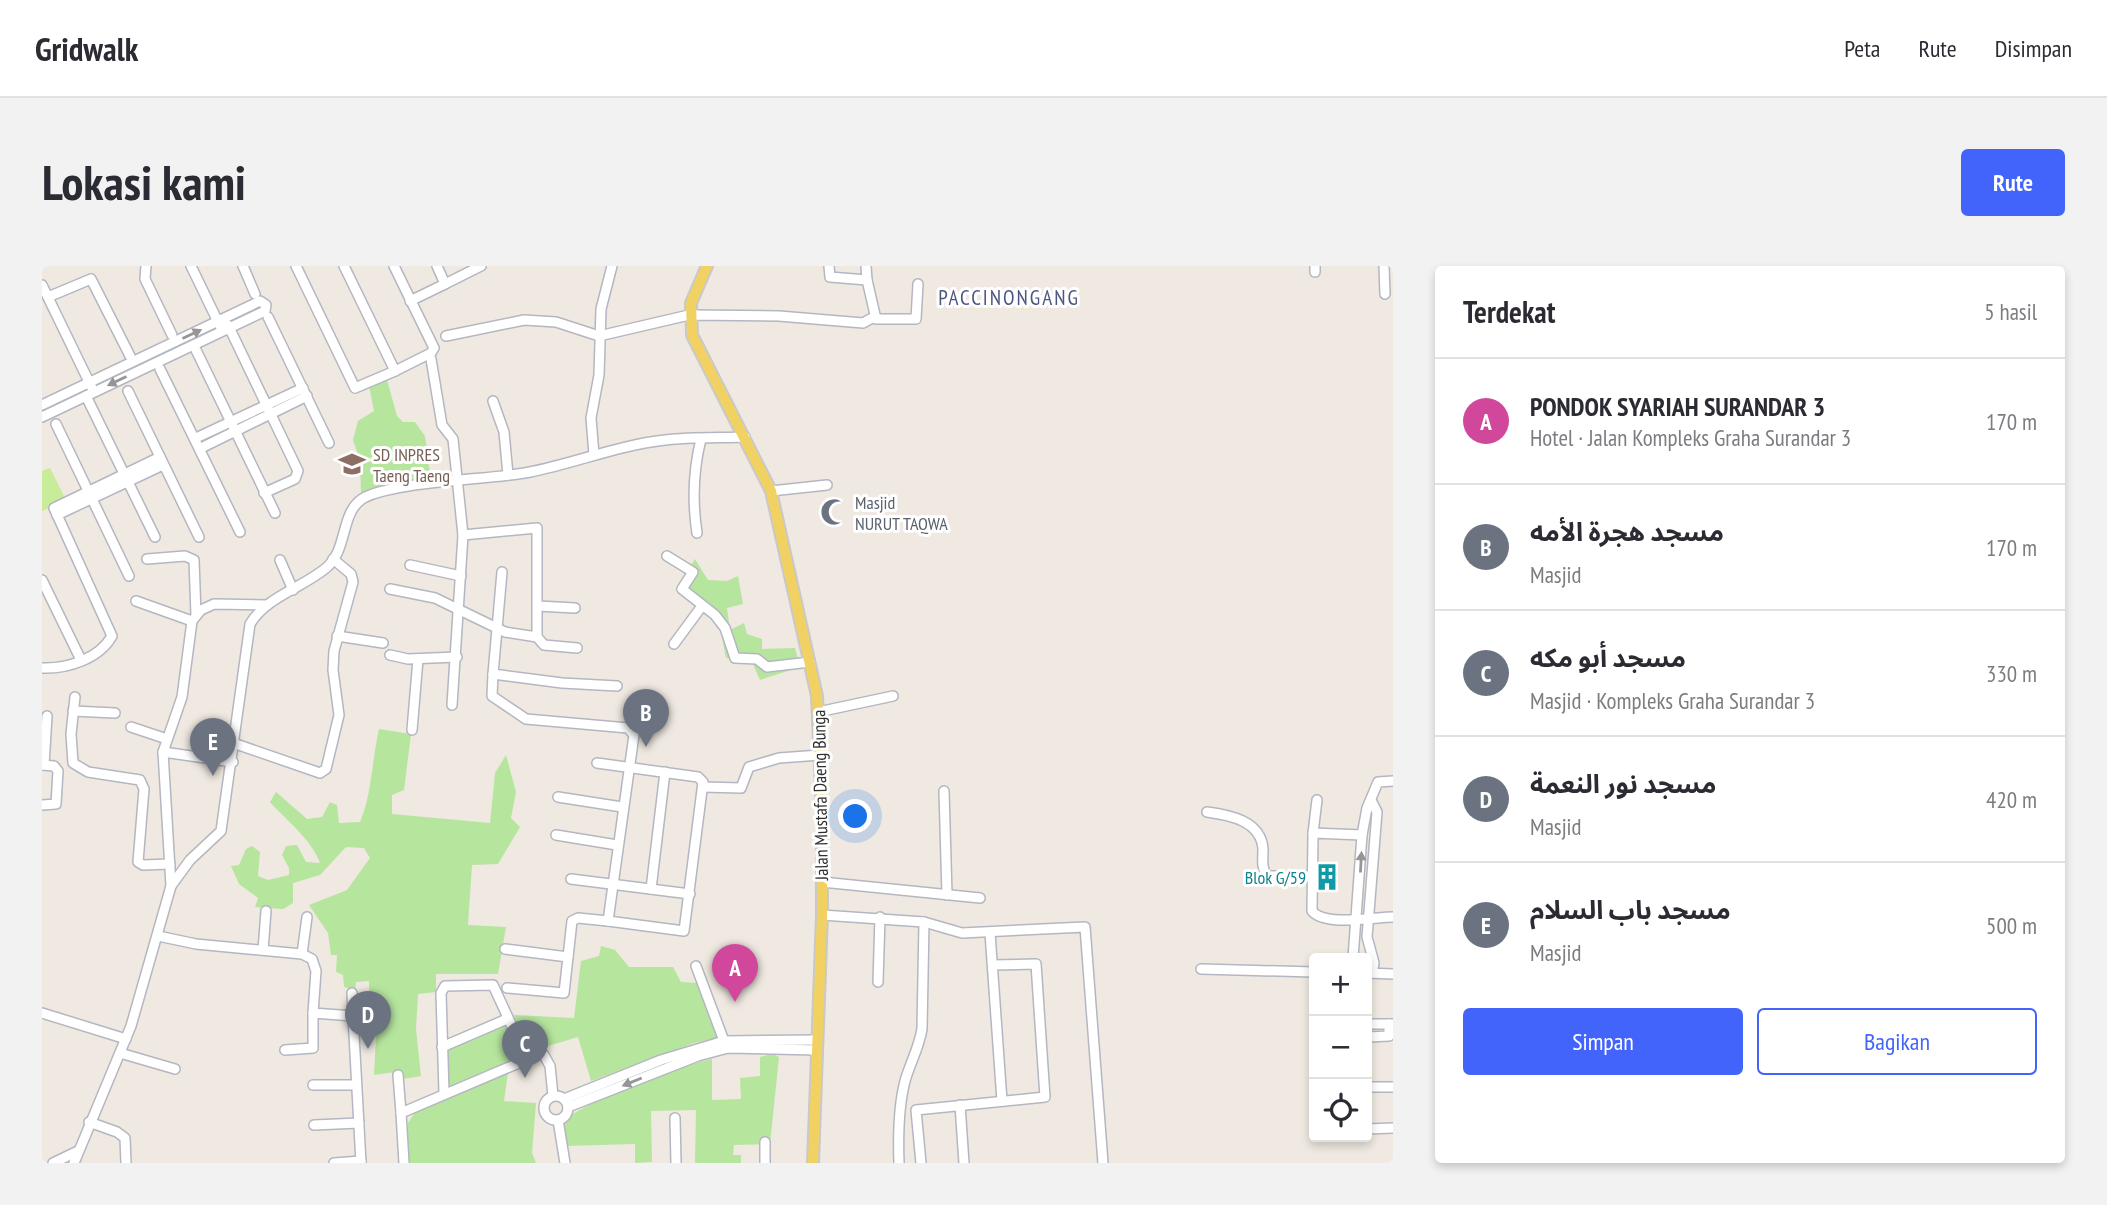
<!DOCTYPE html>
<html lang="id">
<meta charset="utf-8">
<style>
:root{--surface:#fff;--page:#f2f2f3;--text:#2b2b33;--muted:#7c7c81;--line:#e1e1e2;--accent:#4264fb}
body{margin:0;font-family:"PT Sans Narrow","Noto Sans Arabic",sans-serif;background:var(--page);color:var(--text)}
.controls{position:absolute;right:21px;bottom:21px;display:grid;overflow:hidden;border-radius:7px;box-shadow:0 4px 10px #0003}
.controls button{width:63px;height:63px;display:grid;place-items:center;padding:0;border:0;border-bottom:2px solid var(--line);background:var(--surface);color:var(--text);font:35px sans-serif}
.you{position:absolute;left:814px;top:551px;width:24px;height:24px;margin:-18px;border:5px solid #fff;border-radius:50%;background:#1a73e8;box-shadow:0 0 0 10px #1a73e833}
.badge{display:grid;place-items:center;width:46px;height:46px;border-radius:50%;background:var(--accent);color:#fff;font-size:23px;font-weight:700}
.pin{position:absolute;translate:-50% -58px;filter:drop-shadow(0 2px 4px #0008)}
.pin::after{content:'';position:absolute;top:37px;width:24px;height:21px;background:inherit;clip-path:polygon(0 0,100% 0,50% 100%)}
.list{margin:0;padding:0;list-style:none}
h2{display:flex;justify-content:space-between;align-items:center;height:91px;margin:0;padding:0 28px;font-size:30px}
h2 small{font-size:23px;font-weight:400;color:var(--muted)}
.list li{display:grid;grid-template-columns:46px 1fr auto;gap:21px;align-items:center;box-sizing:border-box;height:126px;padding:0 28px;border-top:2px solid var(--line)}
.list b{display:block;font-size:26px;white-space:nowrap}
.list p{margin:0;font-size:23px;white-space:nowrap;color:var(--muted)}
.list em{font-size:23px;font-style:normal;color:var(--muted)}
.actions{display:flex;gap:14px;padding:21px 28px}
.actions a{flex:1;padding:16px 0;border:2px solid var(--accent);border-radius:7px;text-align:center;font-size:24px;color:var(--accent)}
.actions .main{background:var(--accent);color:#fff}
.icon{flex:none;width:38px;height:38px;fill:none;stroke:currentColor;stroke-width:2;stroke-linecap:round;stroke-linejoin:round}
.map{position:relative;flex:none;width:1351px;height:897px;overflow:hidden;border-radius:7px}
header{display:flex;align-items:center;gap:42px;box-sizing:border-box;height:98px;padding:0 35px;background:var(--surface);border-bottom:2px solid var(--line)}
header strong{font-size:33px}
nav{display:flex;gap:38px;margin-inline-start:auto;font-size:24px}
.intro{display:flex;align-items:center;justify-content:space-between;box-sizing:border-box;height:168px;padding:0 42px}
h1{margin:0;font-size:49px}
.button{padding:18px 32px;border-radius:7px;background:var(--accent);color:#fff;font-size:24px;font-weight:700}
main{display:flex;gap:42px;padding:0 42px}
aside{flex:1;background:var(--surface);border-radius:7px;box-shadow:0 4px 10px #0003}
.map>svg:first-child{display:block}
.green{fill:#b6e59e}
.pitch{fill:#c9ec9a}
.lines{fill:none;stroke-linecap:round;stroke-linejoin:round}
.minor-casing{stroke:#b4b7c1;stroke-width:12}
.major-casing{stroke:#c9c9c9;stroke-width:14}
.minor{stroke:#fff;stroke-width:9}
.major{stroke:#f2d163;stroke-width:10}
.oneway{fill:#969696}
.labels{text-anchor:middle;dominant-baseline:central;stroke-width:6;stroke-linejoin:round;paint-order:stroke}
.education-label{font-size:18px;fill:#785e54;stroke:#fff;text-anchor:start}
.worship-label{font-size:18px;fill:#5b616d;stroke:#fff;text-anchor:start}
.street-label{font-size:18px;fill:#2e2e2e;stroke:#fff}
.culture-label{font-size:18px;fill:#0d838f;stroke:#fff;text-anchor:end}
.quarter-label{font-size:21px;letter-spacing:2px;fill:#4d5680;stroke:#fff}
</style>
<header>
<strong>Gridwalk</strong>
<nav><a>Peta</a><a>Rute</a><a>Disimpan</a></nav>
</header>
<div class="intro"><h1>Lokasi kami</h1><a class="button">Rute</a></div>
<main>
<div class="map">
<svg width="1351" height="897" viewBox="0 0 1351 897">
<rect width="100%" height="100%" fill="#efe9e1"/>
<!-- green -->
<g class="green">
<path d="M345,114L355,150L361,156H373L383,170L389,215L319,228L318,194L311,174L316,155L332,145L327,120Z"/>
<path d="M653,293L666,314L685,315L696,310L701,338L685,342L688,364L702,357L705,368L720,373V383L753,382L758,401L718,414L710,396L684,392C681,380 681,364 673,355C662,342 642,338 636,320Z"/>
<path d="M337,463L369,468L362,524L350,529V548L448,557L453,507L464,489L474,526L469,552L478,561L456,598L430,599L426,659L464,661L456,708H394V726L376,728L374,763L379,810L361,813L360,805L332,809L334,770L328,771L327,715L314,716L313,724L302,721L301,709L294,706L295,689H289L286,667L267,639L305,624L328,592L322,582L304,581L278,609L251,617V637L241,643L213,641L216,632L197,618L189,600L197,599L204,583L210,580L218,586L216,610L226,614L247,609V602L240,589L244,580L255,579L264,596L278,597C269,573 246,556 228,536L234,526L265,553L280,551L288,536L295,539L297,557L318,556C330,528 330,493 337,463Z"/>
<path d="M559,680L573,684L587,701H631L639,716L657,717L679,771L652,777L549,815L536,771L483,787L472,749L532,752L539,695L557,690Z"/>
<path d="M464,757L476,792L406,821L405,784Z"/>
<path d="M731,788L737,791L728,878L692,879L691,889H699V897H653L654,844L609,845L610,896L593,897V878L524,880L522,854C558,829 627,803 670,793V834L699,833L698,812L718,810V791Z"/>
<path d="M466,806L462,835L494,837L490,887L494,897H366V857L373,846Z"/>
</g>
<!-- pitch -->
<path class="pitch" d="M8,202L24,234L0,245V205Z"/>
<g class="lines">
<defs>
<g id="minor">
<path d="M104,0L103,13L130,69"/>
<path d="M149,0L178,60"/>
<path d="M201,0L213,28"/>
<path d="M254,0L313,122L353,105"/>
<path d="M302,0L353,105L389,87L392,82L352,0"/>
<path d="M395,0L403,18L439,0"/>
<path d="M787,0L788,11L825,14L824,0"/>
<path d="M1273,0V6"/>
<path d="M1342,0L1343,28"/>
<path d="M825,14L834,53H874L876,18"/>
<path d="M0,19L50,122"/>
<path d="M6,31L49,13L88,90"/>
<path d="M368,35L403,18"/>
<path d="M226,51L287,177"/>
<path d="M186,59L256,205L253,213L222,227"/>
<path d="M404,70L482,54L514,56L557,70L647,49L737,50L821,57L832,51"/>
<path d="M154,84L233,247"/>
<path d="M389,93L400,159L411,173L421,269L410,439"/>
<path d="M118,103L198,266"/>
<path d="M86,125L157,271"/>
<path d="M44,130L113,271"/>
<path d="M451,135L462,166L466,209"/>
<path d="M0,139L218,35L224,39L223,45L0,151"/>
<path d="M14,158L87,310"/>
<path d="M154,172L261,122"/>
<path d="M159,182L265,130"/>
<path d="M552,189L549,152L557,109L559,43L570,0"/>
<path d="M729,225L785,219"/>
<path d="M15,249L121,199"/>
<path d="M655,267C650,234 651,205 659,173"/>
<path d="M421,269L495,262V371"/>
<path d="M625,290L651,306L640,323L673,349L683,362L693,392L715,393L725,401L768,396"/>
<path d="M105,293L143,290L152,294L154,349"/>
<path d="M238,294L251,324"/>
<path d="M368,299L419,310"/>
<path d="M460,306L451,408L520,417L575,420"/>
<path d="M0,314L39,394"/>
<path d="M348,323L393,332L463,366L495,371L502,379L535,382"/>
<path d="M94,335L150,355"/>
<path d="M496,340L533,342"/>
<path d="M295,370L341,377"/>
<path d="M632,378L660,340"/>
<path d="M348,389L366,393L415,391"/>
<path d="M0,402C25,403 57,393 70,370L12,242L118,191"/>
<path d="M451,408L450,430L484,453L586,462L592,469L566,655L536,652L530,655L522,727L465,722"/>
<path d="M33,431L29,468L31,497L46,506L98,514L102,523L96,596L101,599L128,598"/>
<path d="M31,445L73,447"/>
<path d="M776,446L851,430"/>
<path d="M89,461L125,473"/>
<path d="M370,464L376,393"/>
<path d="M191,477L278,507L284,503L297,449L291,404L292,385L311,316L309,308L291,293"/>
<path d="M121,486L191,496"/>
<path d="M555,497L656,511L661,516L642,665L566,655"/>
<path d="M0,499L12,500L16,505L14,538L0,539"/>
<path d="M2,499L5,450"/>
<path d="M661,521L699,522L707,501L737,492L778,489"/>
<path d="M902,525L905,629"/>
<path d="M516,531L580,541"/>
<path d="M1330,536L1335,546L1325,671L1332,697L1330,707"/>
<path d="M1165,546C1188,549 1219,555 1221,583C1221,594 1219,601 1225,610H1270"/>
<path d="M1271,567L1275,534"/>
<path d="M514,569L575,579"/>
<path d="M1320,569L1271,567L1270,645C1283,661 1332,651 1351,651"/>
<path d="M529,613L648,628"/>
<path d="M780,616L938,632"/>
<path d="M129,620L121,486L140,431L150,355L159,344L172,338L225,339"/>
<path d="M609,623L623,506"/>
<path d="M780,649L882,656L920,667L1043,661L1061,897"/>
<path d="M948,667L960,835"/>
<path d="M116,670L154,678L260,688L270,693L274,705L271,747L311,750L319,897"/>
<path d="M463,683L526,691"/>
<path d="M221,684L224,645"/>
<path d="M260,688L265,651"/>
<path d="M1311,692L1320,569L1325,542L1336,516L1351,515"/>
<path d="M654,700L682,775"/>
<path d="M1159,703L1272,706"/>
<path d="M1325,707L1351,708"/>
<path d="M836,716L838,651"/>
<path d="M310,727L311,750"/>
<path d="M0,747L84,773"/>
<path d="M1325,758H1351"/>
<path d="M1325,771L1347,770V758"/>
<path d="M400,781L465,753"/>
<path d="M243,784L271,782V747"/>
<path d="M78,787L133,803"/>
<path d="M356,809L359,847L498,788L502,789L508,800L511,830"/>
<path d="M271,819H314"/>
<path d="M1325,821H1351"/>
<path d="M402,827L399,727L403,720L451,719L485,793"/>
<circle cx="514" cy="842" r="12"/>
<path d="M522,833L619,794L682,775L775,774"/>
<path d="M918,839L922,897"/>
<path d="M526,841L656,790L686,782L775,784"/>
<path d="M359,847L362,897"/>
<path d="M633,852L634,897"/>
<path d="M516,854L523,897"/>
<path d="M47,856L75,866L83,872L84,897"/>
<path d="M272,859L317,857"/>
<path d="M1325,863L1351,862"/>
<path d="M723,876V897"/>
<path d="M11,897L36,885"/>
<path d="M32,897L89,760L129,620L148,594L179,565L208,358C224,331 260,322 284,302C306,284 298,248 320,233C349,215 449,214 488,206C533,197 577,179 623,174C649,171 677,172 703,171"/>
<path d="M292,897L319,895"/>
<path d="M857,897C856,870 856,842 863,815C868,797 877,782 880,763L882,656"/>
<path d="M879,897L874,844L1003,831L994,698L951,699"/>
</g>
<path id="major" d="M665,0L649,37L650,69L729,225L775,430L780,547V649L771,897"/>
</defs>
<!-- minor casing -->
<use href="#minor" class="minor-casing"/>
<!-- major casing -->
<use href="#major" class="major-casing"/>
<!-- minor -->
<use href="#minor" class="minor"/>
<!-- major -->
<use href="#major" class="major"/>
</g>
<!-- one-way arrows -->
<defs><path id="oneway-solid" d="M-6-.8H1V-3.2L6.5 0L1 3.2V.8H-6Z" transform="scale(1.75)"/></defs>
<g class="oneway">
<use href="#oneway-solid" transform="translate(150 68) rotate(-25)"/>
<use href="#oneway-solid" transform="translate(75 115) rotate(154)"/>
<use href="#oneway-solid" transform="translate(1319 596) rotate(-87)"/>
<use href="#oneway-solid" transform="translate(590 816) rotate(158)"/>
</g>
<!-- icons -->
<defs>
<symbol id="school-bare" viewBox="-9 -9 18 18"><path d="M0-5L7-2L0 1L-7-2ZM-4 1L0 2.5L4 1V4Q0 6-4 4Z" fill="#8d6e63" stroke="#fff" stroke-width="2.5" paint-order="stroke"/></symbol>
<symbol id="mosque-bare" viewBox="-9 -9 18 18"><path d="M3.5-4.9A6 6 0 1 0 3.5 4.9A5 5 0 1 1 3.5-4.9Z" fill="#6b7280" stroke="#fff" stroke-width="2.5" paint-order="stroke"/></symbol>
<symbol id="building-bare" viewBox="-9 -9 18 18"><path d="M-4-6H4V6H1V3H-1V6H-4ZM-2.5-4.3h1.7v1.8h-1.7ZM.8-4.3h1.7v1.8H.8ZM-2.5-1h1.7V.8h-1.7ZM.8-1h1.7V.8H.8Z" fill="#0f9aa8" stroke="#fff" stroke-width="2.5" paint-order="stroke"/></symbol>
</defs>
<g fill-rule="evenodd">
<use href="#school-bare" x="291" y="179" width="38" height="38"/>
<use href="#mosque-bare" x="773" y="227" width="38" height="38"/>
<use href="#building-bare" x="1266" y="592" width="38" height="38"/>
</g>
<g class="labels">
<!-- education labels -->
<g class="education-label">
<text x="331" y="188">SD INPRES<tspan x="331" dy="21">Taeng Taeng</tspan></text>
</g>
<!-- worship labels -->
<g class="worship-label">
<text x="813" y="236">Masjid<tspan x="813" dy="21">NURUT TAQWA</tspan></text>
</g>
<!-- street labels -->
<g class="street-label">
<text transform="translate(778 529) rotate(-91)">Jalan Mustafa Daeng Bunga</text>
</g>
<!-- culture labels -->
<g class="culture-label">
<text x="1264" y="611">Blok G/59</text>
</g>
<!-- quarter labels -->
<g class="quarter-label">
<text x="967" y="31">PACCINONGANG</text>
</g>
</g>
</svg>
<div class="controls">
<button>+</button>
<button>−</button>
<button><svg class="icon" aria-label="locate" viewBox="0 0 24 24"><circle cx="12" cy="12" r="6"/><path d="M12 2v4M12 18v4M2 12h4M18 12h4"/></svg></button>
</div>
<div class="you"></div>
<div class="pin badge" style="left:693px;top:736px;background:#d1479c">A</div>
<div class="pin badge" style="left:604px;top:481px;background:#6b7280">B</div>
<div class="pin badge" style="left:483px;top:812px;background:#6b7280">C</div>
<div class="pin badge" style="left:326px;top:783px;background:#6b7280">D</div>
<div class="pin badge" style="left:171px;top:510px;background:#6b7280">E</div>
</div>
<aside>
<h2>Terdekat<small>5 hasil</small></h2>
<ul class="list">
<li><span class="badge" style="background:#d1479c">A</span><div><b>PONDOK SYARIAH SURANDAR 3</b><p>Hotel · Jalan Kompleks Graha Surandar 3</p></div><em>170 m</em></li>
<li><span class="badge" style="background:#6b7280">B</span><div><b>مسجد هجرة الأمه</b><p>Masjid</p></div><em>170 m</em></li>
<li><span class="badge" style="background:#6b7280">C</span><div><b>مسجد أبو مكه</b><p>Masjid · Kompleks Graha Surandar 3</p></div><em>330 m</em></li>
<li><span class="badge" style="background:#6b7280">D</span><div><b>مسجد نور النعمة</b><p>Masjid</p></div><em>420 m</em></li>
<li><span class="badge" style="background:#6b7280">E</span><div><b>مسجد باب السلام</b><p>Masjid</p></div><em>500 m</em></li>
</ul>
<div class="actions"><a class="main">Simpan</a><a>Bagikan</a></div>
</aside>
</main>
